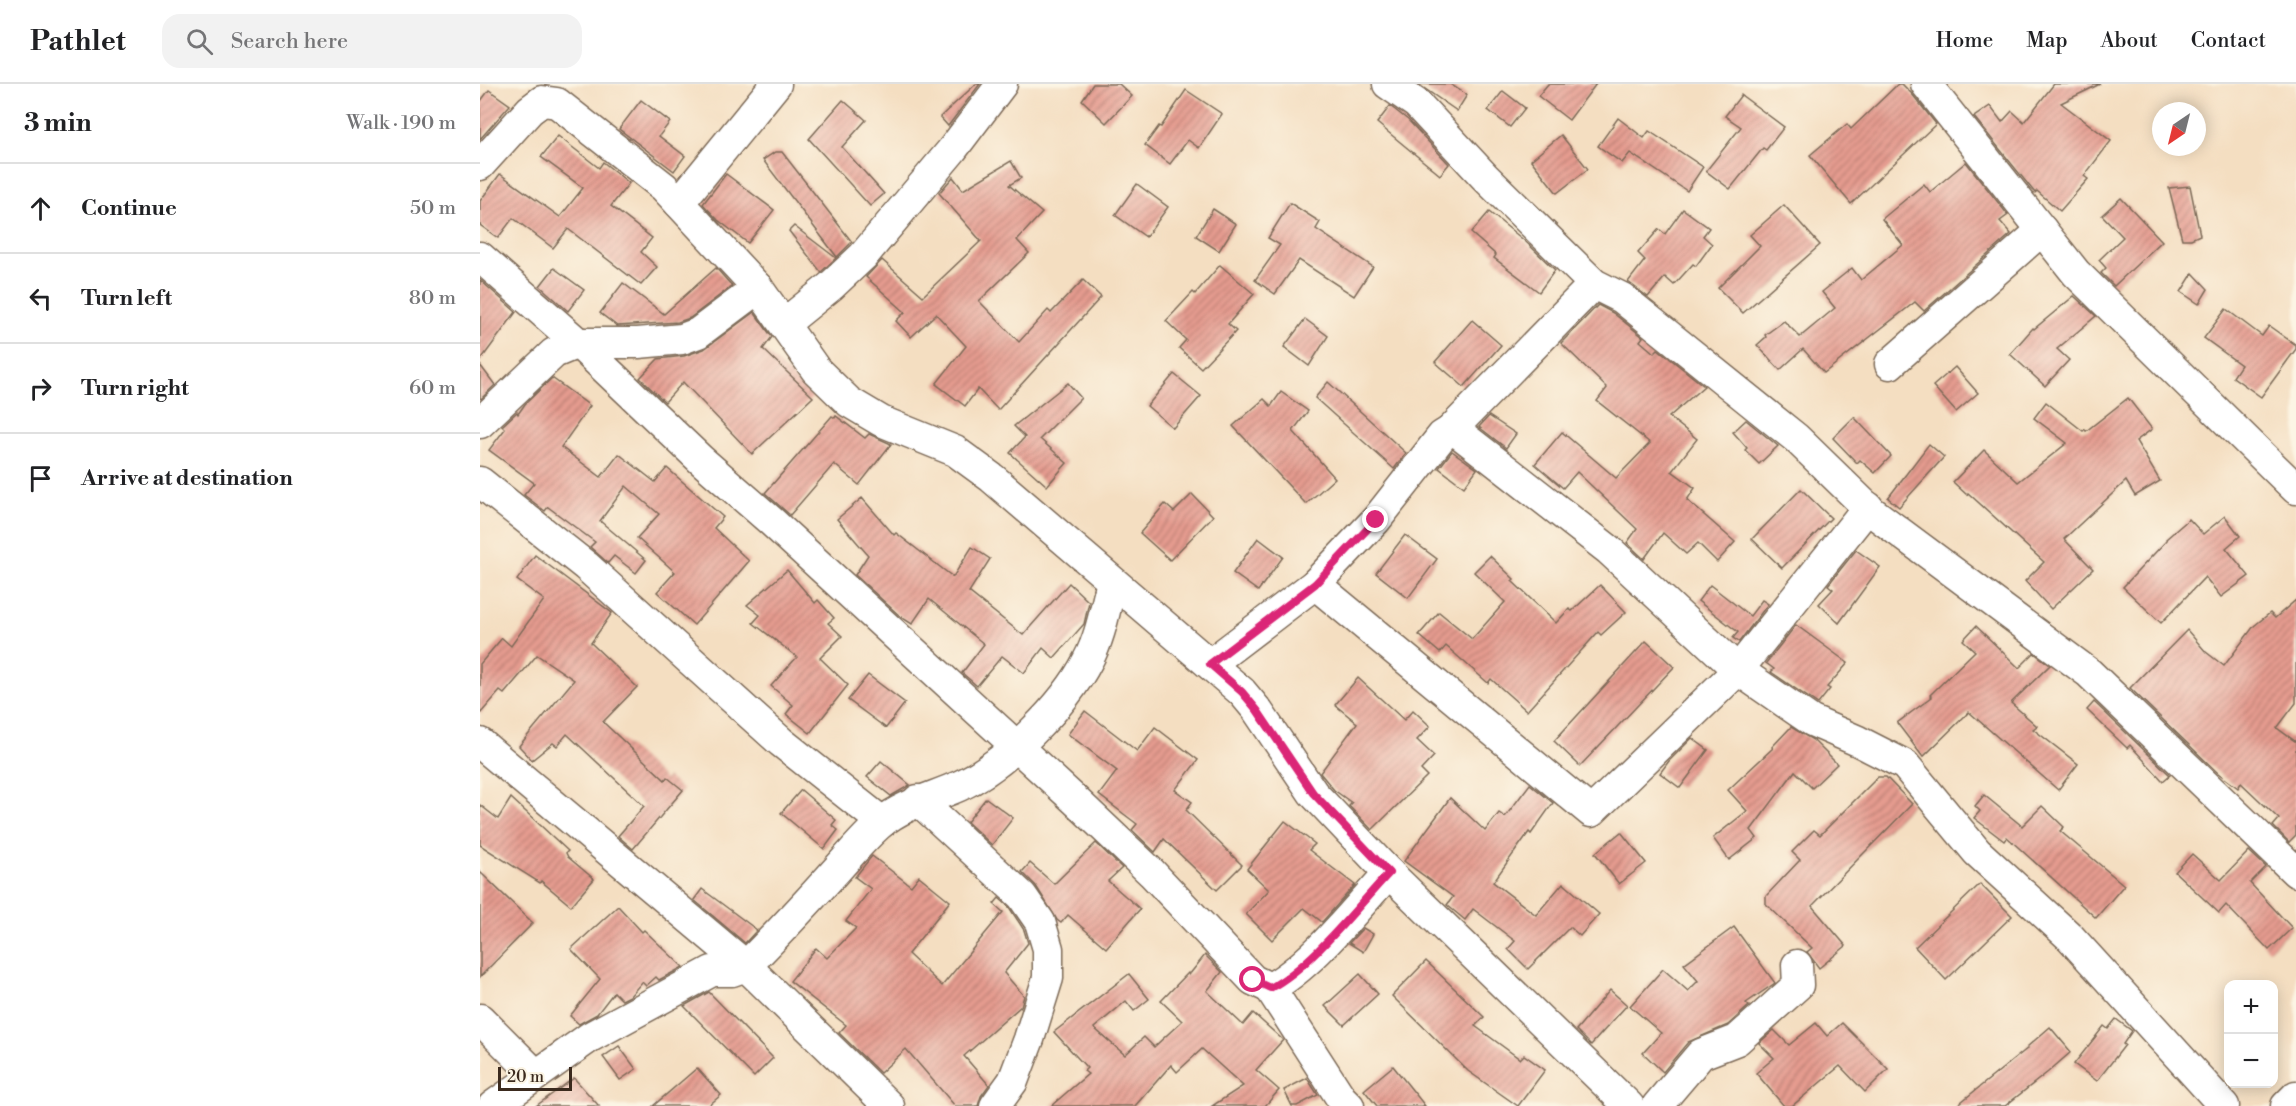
<!DOCTYPE html>
<meta charset="utf-8">
<style>
:root{--surface:#fff;--page:#f2f2f2;--text:#202124;--muted:#757577;--line:#e0e0e0}
body{margin:0;font-family:"Libre Bodoni",serif;background:var(--page);color:var(--text)}
.controls{position:absolute;right:18px;bottom:18px;display:grid;overflow:hidden;border-radius:12px;box-shadow:0 3px 15px #0003}
.controls button{width:54px;height:54px;display:grid;place-items:center;padding:0;border:0;border-bottom:2px solid var(--line);background:var(--surface);color:var(--text);font:30px sans-serif}
.compass{position:absolute;left:1672px;top:18px;width:54px;height:54px;border-radius:50%;background:var(--surface);box-shadow:0 3px 15px #0003;rotate:215deg}
.scale{position:absolute;left:18px;bottom:15px;width:74px;box-sizing:border-box;padding-left:6px;border:3px solid #3b2a1e;border-top:0;font-size:16px;line-height:21px;white-space:nowrap;color:#3b2a1e;-webkit-text-stroke:4px #fcf5e5;paint-order:stroke}
.stop{position:absolute;width:18px;height:18px;margin:-14px;border:4px solid #db2777;border-radius:50%;background:#fff}
.stop.end{background:#db2777;border-color:#fff;box-shadow:0 2px 6px #0008}
.list{margin:0;padding:0;list-style:none}
h2{display:flex;justify-content:space-between;align-items:center;height:78px;margin:0;padding:0 24px;font-size:26px}
h2 small{font-size:20px;font-weight:400;color:var(--muted)}
.list li{display:grid;grid-template-columns:39px 1fr auto;gap:18px;align-items:center;box-sizing:border-box;height:90px;padding:0 24px;border-top:2px solid var(--line)}
.list b{display:block;font-size:22px;white-space:nowrap}
.list em{font-size:20px;font-style:normal;color:var(--muted)}
.icon{flex:none;width:33px;height:33px;fill:none;stroke:currentColor;stroke-width:2;stroke-linecap:round;stroke-linejoin:round}
.map{position:relative;flex:none;width:1816px;height:1022px;overflow:hidden}
header{display:flex;align-items:center;gap:36px;box-sizing:border-box;height:84px;padding:0 30px;background:var(--surface);border-bottom:2px solid var(--line)}
header strong{font-size:28px}
nav{display:flex;gap:33px;margin-inline-start:auto;font-size:21px}
.search{width:420px;height:54px;background:var(--page);display:flex;align-items:center;gap:15px;box-sizing:border-box;padding:0 21px;border-radius:18px;color:var(--muted);font-size:22px}
main{display:flex}
aside{flex:1;background:var(--surface)}
.map>svg:first-child{display:block}
.building{fill:url(#building-hatch)}
.lines{fill:none;stroke-linecap:round;stroke-linejoin:round}
.street-casing{stroke:#7c6957;stroke-width:33}
.street{stroke:#fff;stroke-width:30}
.route{stroke:#db2777;stroke-width:8}
</style>
<header>
<strong>Pathlet</strong>
<div class="search"><svg class="icon" aria-label="search" viewBox="0 0 24 24"><circle cx="10" cy="10" r="6"/><path d="M15 15l6 6"/></svg>Search here</div>
<nav><a>Home</a><a>Map</a><a>About</a><a>Contact</a></nav>
</header>
<main>
<aside>
<h2>3 min<small>Walk · 190 m</small></h2>
<ul class="list">
<li><svg class="icon" aria-label="ahead" viewBox="0 0 24 24"><path d="M12 20V5M6 11l6-6 6 6"/></svg><div><b>Continue</b></div><em>50 m</em></li>
<li><svg class="icon" aria-label="left" viewBox="0 0 24 24"><path d="M17 20v-9H6M10 6l-5 5 5 5"/></svg><div><b>Turn left</b></div><em>80 m</em></li>
<li><svg class="icon" aria-label="right" viewBox="0 0 24 24"><path d="M7 20v-9h11M14 6l5 5-5 5"/></svg><div><b>Turn right</b></div><em>60 m</em></li>
<li><svg class="icon" aria-label="arrive" viewBox="0 0 24 24"><path d="M6 21V4h12l-3 4 3 4H6"/></svg><div><b>Arrive at destination</b></div></li>
</ul>
</aside>
<div class="map">
<svg width="1816" height="1022" viewBox="0 0 1816 1022">
<defs>
<pattern id="building-hatch" width="6" height="6" patternUnits="userSpaceOnUse" patternTransform="scale(1.5)"><rect width="6" height="6" fill="#e59b8f"/><path d="M-1 1l2-2M0 6l6-6M5 7l2-2" fill="none" stroke="#bb7f74"/></pattern>
</defs>
<rect width="100%" height="100%" fill="#fcf5e5"/>
<filter id="ink" filterUnits="userSpaceOnUse"><feTurbulence type="fractalNoise" baseFrequency=".0167" numOctaves="2"/><feDisplacementMap in="SourceGraphic" scale="12" xChannelSelector="R" yChannelSelector="G"/><feConvolveMatrix kernelMatrix="1 2 1 2 8 2 1 2 1" color-interpolation-filters="sRGB"/></filter>
<filter id="wash" filterUnits="userSpaceOnUse"><feTurbulence type="fractalNoise" baseFrequency=".008" numOctaves="4" result="noise"/><feDisplacementMap in="SourceGraphic" scale="24" xChannelSelector="R" yChannelSelector="G"/><feGaussianBlur stdDeviation="1.35" result="paint"/><feColorMatrix in="noise" values="0 0 0 0 0 0 0 0 0 0 0 0 0 0 0 0 0 1.4 0 .05"/><feComposite in="paint" operator="in"/></filter>
<g filter="url(#wash)">
<rect width="100%" height="100%" fill="#f4dec1"/>
<g id="blocks">
<!-- building -->
<g class="building">
<path d="M496,0H500L468,42L460,33Z"/>
<path d="M613,0H639L652,12L626,39L602,16Z"/>
<path d="M938,0H970L987,11L977,27Z"/>
<path d="M1068,0H1116L1089,36L1058,12Z"/>
<path d="M1418,0H1422L1432,10L1456,40L1371,120L1330,71L1367,40L1371,45Z"/>
<path d="M1574,0H1620L1581,19L1631,57L1604,92L1608,95L1580,127L1557,107L1555,109L1494,33L1510,22L1522,38L1532,27L1544,38Z"/>
<path d="M9,6L30,21L0,55V18Z"/>
<path d="M706,6L742,30L719,64L708,56L690,80L665,61L679,42L681,43Z"/>
<path d="M1023,7L1045,24L1030,43L1008,26Z"/>
<path d="M1261,11L1304,43L1286,66L1283,64L1250,105L1226,87L1261,43L1245,32Z"/>
<path d="M161,16L190,38L179,52L205,72L194,87L139,45Z"/>
<path d="M363,16L386,36L362,63L404,110L390,122L329,55Z"/>
<path d="M910,22L928,36L969,80L960,91L897,39Z"/>
<path d="M1138,34L1164,54L1169,47L1223,83L1207,107L1150,69L1142,79L1118,62Z"/>
<path d="M1081,51L1108,85L1077,109L1051,76Z"/>
<path d="M78,52L119,84L123,78L149,99L131,122L172,154L161,168L177,183L161,201L88,145L73,164L33,134L18,154L0,141V117L20,90L80,133L103,104L61,73Z"/>
<path d="M295,68H302L372,158L357,173L283,76Z"/>
<path d="M531,77L541,94L529,101L562,129L537,156L549,169L499,217L539,258L568,226L571,229L603,196L621,213L518,326L498,305L485,322L456,300L486,262L456,230L431,253L416,237L425,228L386,193L402,176L443,212L501,157L459,109L473,93L483,106Z"/>
<path d="M1486,78L1528,131L1520,137L1531,150L1444,227L1435,218L1344,289L1323,265L1300,286L1277,261L1286,253L1285,251L1304,237L1320,253L1355,224L1342,208L1372,184L1381,196L1423,161L1402,135L1444,100L1450,108Z"/>
<path d="M246,90L294,126L268,159L238,136L223,120Z"/>
<path d="M657,100L688,123L666,153L635,131Z"/>
<path d="M1710,102L1720,151L1711,155H1702L1689,104Z"/>
<path d="M1641,114L1682,157L1634,202L1621,189L1626,184L1619,176L1643,153L1622,131Z"/>
<path d="M810,119L840,138L836,145L893,183L874,212L819,176L795,210L775,196L800,161L788,154Z"/>
<path d="M1304,121L1340,161L1263,229L1238,204L1280,162L1270,151Z"/>
<path d="M733,125L756,140L739,167L716,152Z"/>
<path d="M1203,125L1229,144L1223,152L1232,160L1216,182L1213,180L1194,201L1185,193L1168,213L1148,198L1165,176L1158,169L1179,145L1185,150Z"/>
<path d="M1009,128L1046,158L1075,186L1059,208L1014,174L1016,171L991,149Z"/>
<path d="M314,142L356,174L341,188L309,147Z"/>
<path d="M740,181L774,210L748,240L756,247L721,284L699,264L706,256L686,237L713,208L715,210Z"/>
<path d="M74,184L104,206L88,227L60,202Z"/>
<path d="M236,184L252,202L210,234L198,238L137,242L120,229L143,199L184,230Z"/>
<path d="M1713,189L1728,205L1719,220L1701,208Z"/>
<path d="M0,196L36,228L0,277Z"/>
<path d="M1594,212L1616,232L1577,265L1589,276L1565,302L1530,270L1553,244L1554,245Z"/>
<path d="M1118,221L1133,229L1163,253L1160,257L1174,269L1178,265L1224,302L1189,333L1217,355L1192,387L1215,404L1207,416L1255,458L1237,478L1218,459L1206,470L1183,449L1164,475L1147,459L1157,445L1097,388L1083,404L1055,380L1082,348L1136,394L1170,359L1117,317L1127,304L1081,259Z"/>
<path d="M1746,225L1782,252L1789,242L1816,261V265L1781,313L1753,293L1761,281L1724,254Z"/>
<path d="M274,228L292,253L283,265L333,313L272,370L203,298L185,318L160,294L178,275L204,272L224,265Z"/>
<path d="M825,235L848,252L829,282L804,263Z"/>
<path d="M992,236L1021,261L984,303L955,278Z"/>
<path d="M0,281L15,301L1,315L0,314Z"/>
<path d="M1475,283L1498,309L1476,328L1453,302Z"/>
<path d="M694,290L721,312L693,344L667,322Z"/>
<path d="M72,294L110,322L81,363L121,393L139,370L175,398L187,384L243,433L234,444L269,477L214,541L177,508L195,488L157,454L179,430L146,402L120,437L166,476L156,489L134,472L128,479L110,463L115,458L68,423L65,427L44,411L54,399L9,366L25,345L22,342L37,328L38,330L45,320Z"/>
<path d="M848,298L926,369L914,385L835,314Z"/>
<path d="M588,299L601,314L560,355L587,379L567,402L530,369L545,353L534,342Z"/>
<path d="M801,308L828,327L813,347L855,394L826,420L753,342L784,315L791,322Z"/>
<path d="M1648,314L1672,345L1656,357L1680,397L1655,412L1646,397L1584,455L1613,485L1571,525L1545,497L1564,478L1488,409L1487,411L1473,398L1504,366L1538,398L1587,359L1554,334L1566,318L1603,347L1605,345L1606,347Z"/>
<path d="M352,332L355,334L356,332L385,354L389,350L411,360L379,401L354,380L310,431L285,409Z"/>
<path d="M1009,332L1036,350L1026,364L999,343Z"/>
<path d="M1374,333L1411,372L1395,389L1380,376L1377,379L1353,354Z"/>
<path d="M1266,336L1298,362L1279,380L1265,366L1267,364L1253,348Z"/>
<path d="M1449,360L1464,373L1419,423L1408,414Z"/>
<path d="M972,367L997,385L984,403L959,384Z"/>
<path d="M1321,405L1351,434L1302,484L1272,455Z"/>
<path d="M712,410L733,432L690,476L660,449L685,420L694,428Z"/>
<path d="M382,414L414,451L416,449L473,493L492,463L510,475L489,508L543,551L589,499L609,518L604,540L574,574L563,564L544,589L522,572L497,602L482,589L504,560L449,515L432,540L421,533L375,491L388,471L357,435Z"/>
<path d="M1745,432L1760,452L1746,464L1769,492L1741,513L1725,493L1681,539L1643,503L1687,456L1686,455L1709,435L1723,450Z"/>
<path d="M925,451L957,475L928,514L896,489Z"/>
<path d="M778,454L803,473L778,507L753,489Z"/>
<path d="M1376,466L1400,483L1359,539L1339,520L1353,505L1348,501Z"/>
<path d="M55,471L132,529L111,559L157,603L123,638L185,696L187,693L203,706L153,765L138,752L164,722L87,650L77,662L73,659L52,676L39,662L94,596L57,571L24,610L20,607L0,630V580L22,554L31,562L64,516L37,496Z"/>
<path d="M1010,472L1034,495L1032,497L1076,539L1089,525L1092,527L1120,501L1146,528L1121,551L1118,548L1047,627L1011,595L1008,599L966,562L960,569L939,551L959,528L992,555L1025,518L994,488Z"/>
<path d="M307,486L335,519L338,516L354,534L348,539L362,552L340,574L368,601L330,649L306,630L313,621L291,602L317,573L273,539L280,531L267,521Z"/>
<path d="M1230,501L1270,532L1282,516L1288,520L1259,558L1253,554L1258,548L1218,517Z"/>
<path d="M1816,516V619L1797,644L1816,658V751L1809,758L1793,742L1799,735L1761,699L1758,704L1738,689L1650,604L1707,546L1726,568L1744,582L1774,542L1790,529L1795,534Z"/>
<path d="M1316,541L1368,579L1347,603L1350,605L1338,620L1291,588L1294,585L1286,579Z"/>
<path d="M1496,542L1539,584L1554,569L1570,581L1531,619L1557,642L1553,645L1598,680L1578,706L1489,628L1443,673L1417,639L1452,613L1450,611L1495,567L1483,556Z"/>
<path d="M1166,557L1194,583L1100,682L1074,657Z"/>
<path d="M388,591L425,619L406,644L368,616Z"/>
<path d="M878,594L924,636L933,626L950,642L937,656L954,672L941,686L947,692L892,746L869,722L872,719L854,706L840,689L877,639L855,621Z"/>
<path d="M1614,618L1690,691L1683,697L1650,661L1647,664L1607,626Z"/>
<path d="M605,627L657,667L675,643L718,676L695,706L712,718L706,726L762,781L737,806L684,755L675,768L652,746L657,740L619,711L637,687L588,650Z"/>
<path d="M1311,643L1333,656L1357,680L1332,704L1315,687L1271,746L1277,754L1249,776L1233,754L1267,727L1248,706L1293,664L1292,663Z"/>
<path d="M1212,654L1228,666L1200,704L1180,689L1189,677Z"/>
<path d="M401,677L430,701L411,712L387,693Z"/>
<path d="M1398,693H1406L1432,720L1332,822L1366,862L1339,884L1327,868L1332,864L1286,820V812L1320,776L1312,768L1334,746L1340,751Z"/>
<path d="M1050,700L1073,719L1051,750L1049,748L1013,798L1056,831L1083,799L1119,830L1100,852L1090,843L1048,885L1028,865L1035,857L993,825L985,836L967,821L973,813L924,777L970,714L1005,747L1019,729L1025,733Z"/>
<path d="M321,706L356,736L352,741L358,746L344,765L301,729Z"/>
<path d="M1504,711L1542,742L1562,722L1584,743L1580,747L1644,801L1616,834L1527,753L1524,757L1494,734L1500,727L1495,722Z"/>
<path d="M31,714L88,767L86,769L88,773L114,795L91,822L61,797L60,799L0,761V721L18,735Z"/>
<path d="M506,714L533,734L512,761L487,738Z"/>
<path d="M805,737L835,760L829,766L875,801L842,838L824,824L792,856L766,830L789,806L767,785Z"/>
<path d="M1141,748L1166,779L1139,800L1115,769Z"/>
<path d="M616,759L642,784L628,797L660,825L626,864L588,831L581,839L577,836L556,802L542,788L550,779L574,800Z"/>
<path d="M1769,767L1786,783L1770,799L1812,844L1789,866L1746,821L1739,829L1695,788L1712,770L1741,796Z"/>
<path d="M392,772L431,802L439,792L470,817L428,870L462,902L523,828L514,820L519,814L529,823L544,846L548,859L524,889L544,912L541,922L484,972L509,1001L501,1012L498,1022H475L426,965L400,989L359,949L366,941L310,897L336,864L347,874L376,844L366,837L391,805L375,793Z"/>
<path d="M0,788L53,839L0,893Z"/>
<path d="M1500,800L1532,832L1466,896L1435,863Z"/>
<path d="M222,805L277,846L265,859L214,816Z"/>
<path d="M138,822L162,848L164,846L203,883L179,896L176,893L166,902L162,898L150,912L142,916L134,908L117,930L99,940L90,932L120,895L91,865Z"/>
<path d="M1254,843L1295,899L1266,919L1269,922L1248,941L1208,958L1183,988L1163,969L1181,949L1150,922L1183,885L1208,907L1218,897L1204,880Z"/>
<path d="M883,844L893,850L883,868L869,859Z"/>
<path d="M725,871L742,888L727,907L763,941L773,929L803,956L776,986L799,1006L785,1022H732L763,1002L722,965L697,988L691,981L655,1022H571L608,990L604,987L607,984L574,948L649,890L669,915L654,927L646,917L614,944L645,971L664,953L674,963L702,937L681,917L708,889L709,891Z"/>
<path d="M946,877L1004,933L995,942L1040,975L1044,971L1065,986L1038,1022L988,987L912,912Z"/>
<path d="M880,890L898,910L864,941L845,922Z"/>
<path d="M1130,906L1147,921L1111,961L1096,946Z"/>
<path d="M229,908L293,974L274,993L204,922Z"/>
<path d="M1636,935L1652,947L1643,960L1645,961L1617,997L1594,980L1624,942L1628,945Z"/>
<path d="M1336,939L1347,952L1362,939L1408,985L1385,1008L1360,982L1312,1022H1304L1276,989L1294,974L1279,959L1294,946L1309,961Z"/>
<path d="M1570,943L1591,968L1568,988L1525,1022H1476L1548,964L1547,963Z"/>
<path d="M139,962L156,985L140,996L123,973Z"/>
<path d="M913,982L945,1022H897L884,1006Z"/>
<path d="M217,984L241,1011L228,1022H173Z"/>
<path d="M94,994L119,1022H56Z"/>
<path d="M827,994L838,1011L817,1022H812L804,1006Z"/>
</g>
</g>
</g>
<g filter="url(#ink)">
<use href="#blocks" fill-opacity="0" stroke="#7c6957" stroke-width="1.5"/>
<g class="lines">
<defs>
<g id="street">
<path d="M908,0L937,20L1005,93L1114,200L1142,214L1316,354L1391,427L1609,589L1816,788"/>
<path d="M1446,0L1596,189L1816,405"/>
<path d="M0,81L50,26L62,17L77,19L184,103L278,204L336,286L369,318L401,337L475,367L512,394L762,608L777,626L833,709L909,789L1149,1022"/>
<path d="M199,119L296,0"/>
<path d="M0,173L98,259L221,376L291,437L595,716L672,789L773,896L790,904C833,881 875,825 909,789"/>
<path d="M304,240L351,202L383,172L472,66L522,0"/>
<path d="M1410,280L1562,146"/>
<path d="M0,339L74,269L98,259H158L202,255L218,249L278,204"/>
<path d="M970,347L1114,200"/>
<path d="M0,398L106,482L301,658L402,738"/>
<path d="M835,500L1111,728L1258,586L1388,423"/>
<path d="M730,580L835,500L896,436L962,352L970,347L980,350L1129,466L1258,586L1332,637L1378,657L1425,681L1497,768L1590,853L1744,1022"/>
<path d="M0,659L266,882L409,1022"/>
<path d="M438,716L542,812L560,838L568,865V894L549,955L533,997L515,1022"/>
<path d="M790,904L861,1014L869,1022"/>
<path d="M0,935L56,991"/>
<path d="M13,1022L110,953L232,887H252L266,882C295,853 323,823 351,792C367,775 382,755 401,739C424,720 452,714 479,702C525,681 585,621 608,576C621,552 625,524 632,498"/>
<path d="M1177,1022L1221,970L1257,956L1318,901L1317,881"/>
<path d="M1806,1022L1816,1012"/>
</g>
</defs>
<!-- street casing -->
<use href="#street" class="street-casing"/>
<!-- street -->
<use href="#street" class="street"/>
</g>
</g>
<g class="lines" filter="url(#ink)">
<!-- route -->
<path class="route" d="M773,896L790,904C833,881 875,825 909,789L833,709L777,626L762,608L730,580L835,500L896,436"/>
</g>
</svg>
<div class="controls">
<button>+</button>
<button>−</button>
</div>
<svg class="compass" viewBox="-18 -18 36 36"><path d="M0-13l5 13h-10z" fill="#e53935"/><path d="M0 13l5-13h-10z" fill="#757577"/></svg>
<div class="scale">20 m</div>
<div class="stop" style="left:773px;top:896px"></div>
<div class="stop end" style="left:896px;top:436px"></div>
</div>
</main>
